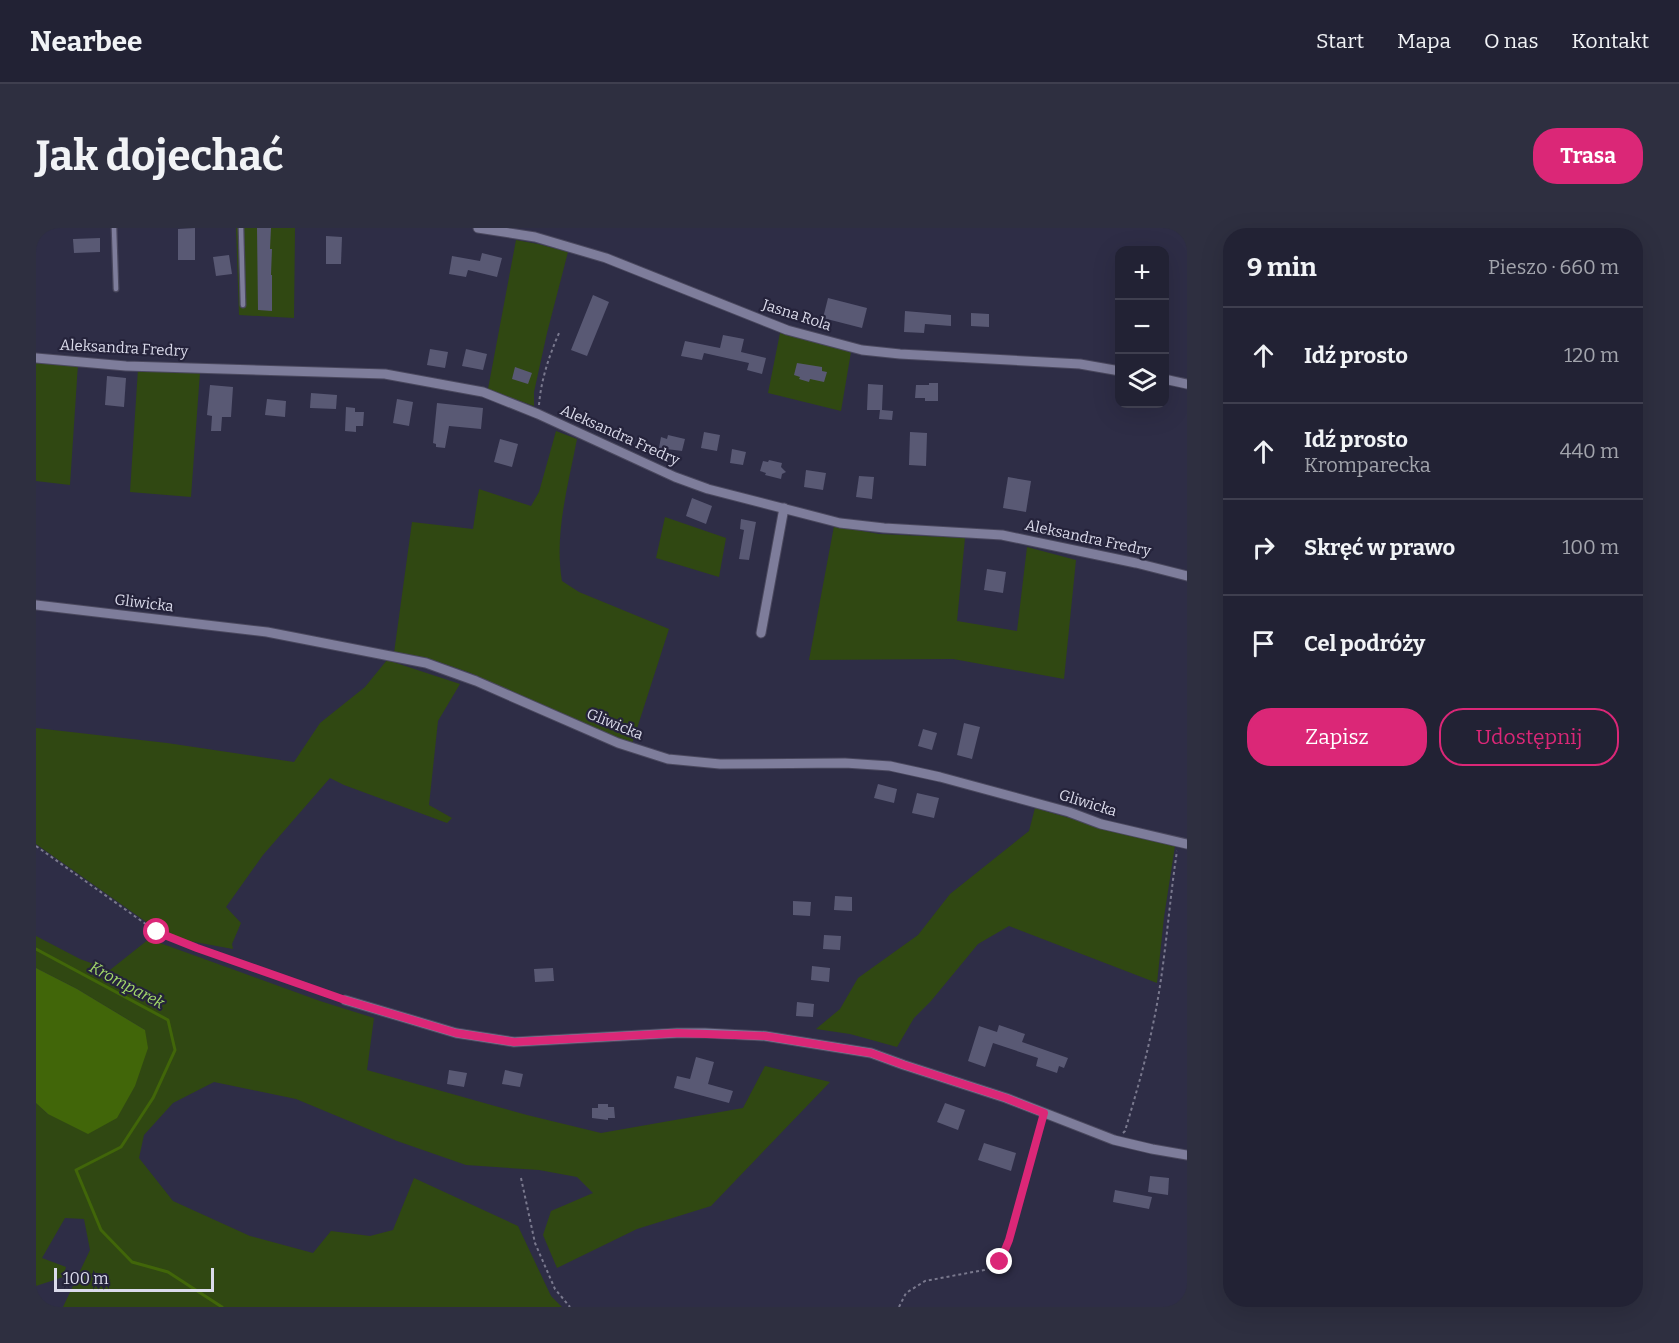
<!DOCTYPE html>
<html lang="pl">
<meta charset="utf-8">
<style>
:root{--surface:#222234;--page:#2e2f40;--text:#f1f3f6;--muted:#a2a4ac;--line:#3f3f4f;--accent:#db2777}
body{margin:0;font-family:Bitter,serif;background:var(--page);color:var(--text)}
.controls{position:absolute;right:18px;top:18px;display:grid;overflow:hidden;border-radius:12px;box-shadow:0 6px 24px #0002}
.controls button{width:54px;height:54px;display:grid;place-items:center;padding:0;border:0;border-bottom:2px solid var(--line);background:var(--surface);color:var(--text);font:30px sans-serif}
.scale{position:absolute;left:18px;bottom:15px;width:160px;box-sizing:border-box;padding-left:6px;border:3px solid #dbdbeb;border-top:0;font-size:16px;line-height:21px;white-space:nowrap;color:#dbdbeb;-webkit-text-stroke:4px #25233b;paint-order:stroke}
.stop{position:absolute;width:18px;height:18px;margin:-14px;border:4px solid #db2777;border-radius:50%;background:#fff}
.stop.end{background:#db2777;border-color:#fff;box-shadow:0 2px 6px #0008}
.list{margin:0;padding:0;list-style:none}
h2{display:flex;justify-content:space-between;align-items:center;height:78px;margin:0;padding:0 24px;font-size:26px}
h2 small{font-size:20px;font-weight:400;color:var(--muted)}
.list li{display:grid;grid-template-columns:39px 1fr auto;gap:18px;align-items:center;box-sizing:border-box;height:96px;padding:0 24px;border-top:2px solid var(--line)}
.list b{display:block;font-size:22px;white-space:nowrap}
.list p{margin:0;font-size:20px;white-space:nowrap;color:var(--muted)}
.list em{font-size:20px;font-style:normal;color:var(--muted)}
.actions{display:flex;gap:12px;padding:18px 24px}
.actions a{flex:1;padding:14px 0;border:2px solid var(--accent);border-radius:24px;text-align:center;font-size:21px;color:var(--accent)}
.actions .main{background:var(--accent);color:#fff}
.icon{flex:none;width:33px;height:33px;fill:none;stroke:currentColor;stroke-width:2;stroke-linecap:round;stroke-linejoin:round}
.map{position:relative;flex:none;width:1151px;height:1079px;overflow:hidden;border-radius:24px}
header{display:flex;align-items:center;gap:36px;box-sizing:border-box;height:84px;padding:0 30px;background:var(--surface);border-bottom:2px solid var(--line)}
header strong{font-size:28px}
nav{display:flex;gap:33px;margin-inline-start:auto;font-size:21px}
.intro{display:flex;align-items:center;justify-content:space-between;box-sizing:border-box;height:144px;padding:0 36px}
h1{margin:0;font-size:42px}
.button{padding:15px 27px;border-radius:24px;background:var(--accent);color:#fff;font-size:21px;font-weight:700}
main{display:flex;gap:36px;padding:0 36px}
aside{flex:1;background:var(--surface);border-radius:24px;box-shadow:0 6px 24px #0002}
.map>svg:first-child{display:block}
.green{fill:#304812}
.water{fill:#416609}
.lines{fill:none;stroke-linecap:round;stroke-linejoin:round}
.stream{stroke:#416609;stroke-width:3}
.building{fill:#595974}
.lane-casing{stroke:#4a485e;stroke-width:7}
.street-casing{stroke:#4a485e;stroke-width:11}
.path{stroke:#7a798e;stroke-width:2;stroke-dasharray:3 3;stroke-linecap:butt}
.lane{stroke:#7e7d9b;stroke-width:4.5}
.street{stroke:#7e7d9b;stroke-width:9}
.route{stroke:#db2777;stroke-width:8}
.labels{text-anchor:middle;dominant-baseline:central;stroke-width:4.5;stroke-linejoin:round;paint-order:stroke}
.street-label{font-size:15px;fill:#dbdbeb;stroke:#25233b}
.water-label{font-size:16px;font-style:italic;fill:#a2d76a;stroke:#25233b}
</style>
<header>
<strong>Nearbee</strong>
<nav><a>Start</a><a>Mapa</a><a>O nas</a><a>Kontakt</a></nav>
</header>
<div class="intro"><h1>Jak dojechać</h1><a class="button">Trasa</a></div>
<main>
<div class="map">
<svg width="1151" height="1079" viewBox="0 0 1151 1079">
<rect width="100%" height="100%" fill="#2e2d46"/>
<!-- green -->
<g class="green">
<path d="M200,0H259L258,90L203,87Z"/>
<path d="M480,12L502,16L532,24L511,105L498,164V178L452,161Z"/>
<path d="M744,105L815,124L805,183L732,165Z"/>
<path d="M0,132L42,136L34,257L0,253Z"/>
<path d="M102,141L164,144L155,269L94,264Z"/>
<path d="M520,203L541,211C532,258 518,306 526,353L543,364L633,401L596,516L579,510L432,444L391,430L358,425L376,294L437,301L443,261L495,278L503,264Z"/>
<path d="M629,289L690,310L683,349L620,330Z"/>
<path d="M798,298L843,306L929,310L921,393L981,403L991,319L1040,332L1028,451L917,431L773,432Z"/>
<path d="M351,432L424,456L402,493L393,577L416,590L411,595L308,557L294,550L227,627L190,679L205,695L196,716L197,721L142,711L123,703L0,616V500L131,515L258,534L284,495L329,459Z"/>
<path d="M999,580L1064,599L1139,618L1128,689L1121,755L973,698L942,716L895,773L878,790L861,819L814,806L780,801L804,781L822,750L882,707L914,666L993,603Z"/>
<path d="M0,708L44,731L74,742L113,711L284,773L338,790L331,842L491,887L565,905L707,880L729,838L794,854L675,978L601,1001L521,1040L507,1007L515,983L557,965L541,949L503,942L430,937L361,913L260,871L178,854L137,875L108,907L103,930L137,973L214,1008L277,1025L295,1003L334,1008L357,1002L378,950L482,998L515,1068L526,1079H27L54,1022L48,991L29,990L6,1030L30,1039L27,1049L0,1058V875L12,886L109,802L41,761L0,740Z"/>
</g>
<!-- water -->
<path class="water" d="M0,740L41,761L109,802L112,820L99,858L81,890L52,906L12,886L0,875Z"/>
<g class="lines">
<!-- stream -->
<path class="stream" d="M0,721L132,792L139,822L117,870L85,919L40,942L65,1002L96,1034L132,1044L186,1079"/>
</g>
<!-- building -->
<g class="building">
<path d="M159,0V32H142V1Z"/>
<path d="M221,0H235L234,21H236L235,47H236V83L222,82Z"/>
<path d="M290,8L306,9L305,36H290Z"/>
<path d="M64,10V24L38,25L37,11Z"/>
<path d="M446,25L466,30L461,49L432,42L430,49L413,46L416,28L444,33Z"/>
<path d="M193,27L196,46L180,48L177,29Z"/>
<path d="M557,67L573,74L551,128L535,122Z"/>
<path d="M792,70L831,80L826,100L787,90Z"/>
<path d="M869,83L915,87V98L889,96L888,105L868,104Z"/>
<path d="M935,85L953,86V99L935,98Z"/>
<path d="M687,107L708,111L705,124L730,130L726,146L711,142L713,135L668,125L666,132L645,128L649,113L684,120Z"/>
<path d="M394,121L412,124L409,140L391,137Z"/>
<path d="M430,121L451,126L447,142L426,138Z"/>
<path d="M761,135L786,139V143L791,144L788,154L774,151L773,154L763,151L764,149L758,147Z"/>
<path d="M479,139L496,145L492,156L476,151Z"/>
<path d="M71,148L90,150L88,179L69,177Z"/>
<path d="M893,155H902V173H889V170H879L880,157H893Z"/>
<path d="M832,156L847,157L846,182L857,183L856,192L843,191L844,182H831Z"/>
<path d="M174,157L197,159L195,189H186L185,203H175L176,188L171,187Z"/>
<path d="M275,165L301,167L300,181L274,180Z"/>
<path d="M231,171L250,173L249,189L229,187Z"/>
<path d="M361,171L377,174L373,198L357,195Z"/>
<path d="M401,175L447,180L445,201L413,198L409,220L400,219V216L397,215Z"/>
<path d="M310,179L319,180V184H328L327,198H320V204L309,203Z"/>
<path d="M668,204L684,207L681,223L665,220Z"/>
<path d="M874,204L891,205L890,238L873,237Z"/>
<path d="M632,207L649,211L646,223L623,220L625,209L631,211Z"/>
<path d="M464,211L482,216L476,239L458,234Z"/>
<path d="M696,221L710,224L707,237L694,235Z"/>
<path d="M733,232L746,235L745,239L750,244L746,246L745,251L729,247L730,245L724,243L727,233L732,234Z"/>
<path d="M770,242L790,245L787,262L768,259Z"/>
<path d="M823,248L838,249L836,271L820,269Z"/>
<path d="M972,249L995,253L990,284L967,280Z"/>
<path d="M656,270L676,278L670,296L650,288Z"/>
<path d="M705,291L720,294L713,332L703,331L708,302L704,301Z"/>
<path d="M951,341L970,344L967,365L948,362Z"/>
<path d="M928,495L944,499L936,531L921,527Z"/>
<path d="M887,501L901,505L896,522L882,518Z"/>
<path d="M842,556L861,561L858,575L838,570Z"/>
<path d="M881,565L903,570L898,590L876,585Z"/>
<path d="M799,668L816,669V683L798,682Z"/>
<path d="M757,673L775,674L774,688L757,687Z"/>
<path d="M788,707L805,708L804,722L787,721Z"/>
<path d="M776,738L794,740L793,754L775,752Z"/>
<path d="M517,740L518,753L499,754L498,741Z"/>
<path d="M761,774L778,776L777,789L760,788Z"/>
<path d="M963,797L989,806L986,814L1032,830L1028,840L1023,838L1021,845L1000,838L1002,830L957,815L949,839L932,833L943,798L961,804Z"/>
<path d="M660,829L678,834L672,856L697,863L693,875L638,860L641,848L654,851Z"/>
<path d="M413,842L431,845L428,859L411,856Z"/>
<path d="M469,842L487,846L484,859L466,856Z"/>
<path d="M909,875L929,882L922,902L901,894Z"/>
<path d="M562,876H572V879H578L579,890H572V892L556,890V880H562Z"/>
<path d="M948,915L980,925L975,943L942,932Z"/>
<path d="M1114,948L1133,950L1132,967L1112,964Z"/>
<path d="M1079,962L1116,969L1113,981L1077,974Z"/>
</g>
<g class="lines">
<defs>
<g id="lane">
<path d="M78,0L80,61"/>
<path d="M205,0L207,77"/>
</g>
<g id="street">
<path d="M442,0L499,9L570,30L751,102L826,122L864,126L1044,136L1084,143"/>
<path d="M0,130L90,138L349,146L447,164L502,186L639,249L672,261L804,295L848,300L966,307L1100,335L1151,348"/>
<path d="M1128,151L1151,156"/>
<path d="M0,377L231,404L390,435L440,453L582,515L632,531L684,536L809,535L854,538L904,549L1033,584L1065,596L1151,616"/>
<path d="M725,405L748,280"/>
<path d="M309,772L420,805L478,814L641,805H669L729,808L835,825L868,837L970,870L1078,912L1116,921L1151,927"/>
</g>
</defs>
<!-- lane casing -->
<use href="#lane" class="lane-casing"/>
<!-- street casing -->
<use href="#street" class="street-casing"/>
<!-- path -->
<g class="path">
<path d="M503,177C505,152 513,128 523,105"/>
<path d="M0,618L121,704L300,769"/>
<path d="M1087,905L1089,903C1099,869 1109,836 1116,801C1129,743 1132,682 1141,623"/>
<path d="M485,950L499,1015L519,1061L534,1079"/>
<path d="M863,1079L870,1065L889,1053L948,1042L964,1034L973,1012L1005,893"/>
</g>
<!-- lane -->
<use href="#lane" class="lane"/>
<!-- street -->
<use href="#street" class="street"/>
</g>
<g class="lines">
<!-- route -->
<path class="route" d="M121,704L161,720L309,772L420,805L478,814L641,805L729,808L835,825L868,837L970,870L1008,885L973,1012L964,1034"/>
</g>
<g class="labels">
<!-- street labels -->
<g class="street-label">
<text transform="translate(761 87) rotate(18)">Jasna Rola</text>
<text transform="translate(88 120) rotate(3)">Aleksandra Fredry</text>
<text transform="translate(584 207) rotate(24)">Aleksandra Fredry</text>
<text transform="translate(1052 310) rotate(12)">Aleksandra Fredry</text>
<text transform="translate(108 375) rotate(7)">Gliwicka</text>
<text transform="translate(579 496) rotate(22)">Gliwicka</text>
<text transform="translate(1052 575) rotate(17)">Gliwicka</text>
</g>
<!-- water labels -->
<g class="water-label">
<text transform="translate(91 757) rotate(28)">Kromparek</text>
</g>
</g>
</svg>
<div class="controls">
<button>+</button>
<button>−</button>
<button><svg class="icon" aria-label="layers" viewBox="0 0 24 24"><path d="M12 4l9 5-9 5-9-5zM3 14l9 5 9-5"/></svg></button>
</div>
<div class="scale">100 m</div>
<div class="stop" style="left:121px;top:704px"></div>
<div class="stop end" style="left:964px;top:1034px"></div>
</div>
<aside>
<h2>9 min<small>Pieszo · 660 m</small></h2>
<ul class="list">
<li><svg class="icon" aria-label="ahead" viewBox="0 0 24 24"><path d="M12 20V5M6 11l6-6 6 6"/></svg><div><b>Idź prosto</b></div><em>120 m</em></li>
<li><svg class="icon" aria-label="ahead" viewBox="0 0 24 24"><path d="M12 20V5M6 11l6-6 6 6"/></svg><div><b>Idź prosto</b><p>Kromparecka</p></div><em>440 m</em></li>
<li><svg class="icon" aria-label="right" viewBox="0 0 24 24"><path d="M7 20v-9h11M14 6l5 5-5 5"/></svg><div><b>Skręć w prawo</b></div><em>100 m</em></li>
<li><svg class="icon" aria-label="arrive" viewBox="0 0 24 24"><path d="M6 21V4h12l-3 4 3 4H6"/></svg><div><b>Cel podróży</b></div></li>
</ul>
<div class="actions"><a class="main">Zapisz</a><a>Udostępnij</a></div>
</aside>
</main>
